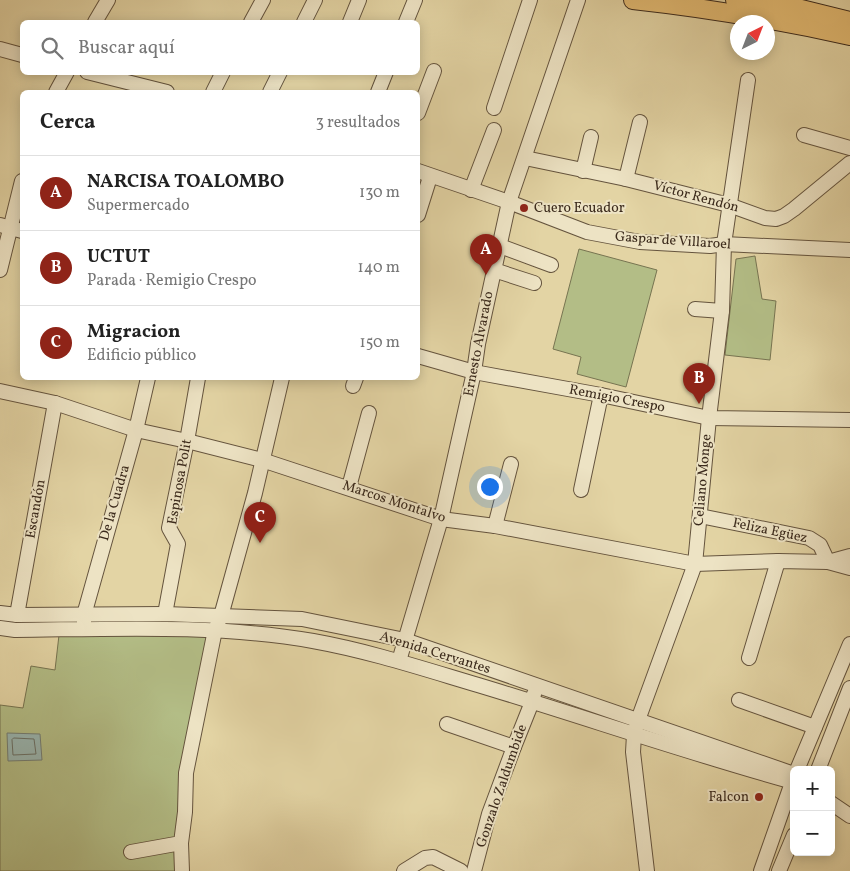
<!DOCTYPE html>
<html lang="es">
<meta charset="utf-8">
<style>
:root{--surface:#fff;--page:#f6f6f6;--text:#222;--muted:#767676;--line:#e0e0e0;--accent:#8f2418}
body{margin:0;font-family:Vollkorn,serif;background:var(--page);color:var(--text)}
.controls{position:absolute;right:15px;bottom:15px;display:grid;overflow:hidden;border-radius:8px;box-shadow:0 2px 12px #0003}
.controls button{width:45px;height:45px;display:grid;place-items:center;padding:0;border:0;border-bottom:1px solid var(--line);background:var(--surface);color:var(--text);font:25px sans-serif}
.compass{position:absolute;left:730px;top:15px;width:45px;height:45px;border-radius:50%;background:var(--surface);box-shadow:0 2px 12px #0003;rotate:42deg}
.you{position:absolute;left:489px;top:486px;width:18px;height:18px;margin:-12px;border:4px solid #fff;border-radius:50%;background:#1a73e8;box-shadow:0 0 0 8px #1a73e833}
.badge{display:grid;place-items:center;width:32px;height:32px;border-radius:50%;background:var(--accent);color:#fff;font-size:16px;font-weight:700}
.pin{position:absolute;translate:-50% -41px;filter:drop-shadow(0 1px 2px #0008)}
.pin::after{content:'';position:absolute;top:26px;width:18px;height:15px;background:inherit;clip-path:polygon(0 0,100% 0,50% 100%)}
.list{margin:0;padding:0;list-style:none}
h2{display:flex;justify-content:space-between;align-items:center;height:65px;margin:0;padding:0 20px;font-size:21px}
h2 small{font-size:16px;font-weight:400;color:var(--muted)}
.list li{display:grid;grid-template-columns:32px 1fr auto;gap:15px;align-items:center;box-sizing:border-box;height:75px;padding:0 20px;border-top:1px solid var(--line)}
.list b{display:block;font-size:19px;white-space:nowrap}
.list p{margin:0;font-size:16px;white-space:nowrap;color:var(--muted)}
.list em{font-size:16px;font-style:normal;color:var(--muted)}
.icon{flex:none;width:28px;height:28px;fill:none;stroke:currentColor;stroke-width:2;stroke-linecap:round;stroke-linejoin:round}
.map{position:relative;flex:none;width:850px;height:871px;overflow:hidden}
.search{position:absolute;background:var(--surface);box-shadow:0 2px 12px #0003;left:20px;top:20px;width:400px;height:55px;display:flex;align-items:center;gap:12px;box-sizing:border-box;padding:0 18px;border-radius:8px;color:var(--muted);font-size:19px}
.panel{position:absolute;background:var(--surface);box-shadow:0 2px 12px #0003;left:20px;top:90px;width:400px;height:290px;border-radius:8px}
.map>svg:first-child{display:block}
.green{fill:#b3bd86;stroke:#777451}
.water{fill:#99b6b1;stroke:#737e75}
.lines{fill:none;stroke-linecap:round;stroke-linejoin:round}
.shore{stroke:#6a7066;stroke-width:1}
.minor-casing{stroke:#65543e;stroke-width:16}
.major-casing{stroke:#3b2a1c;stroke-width:20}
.minor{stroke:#ede3c4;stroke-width:14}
.major{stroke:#e2ba72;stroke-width:18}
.poi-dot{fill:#8f2418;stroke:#ede3c4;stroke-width:2}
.labels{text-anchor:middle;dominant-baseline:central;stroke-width:4;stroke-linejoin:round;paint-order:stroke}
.street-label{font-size:14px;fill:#3b2a1c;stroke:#ede3c4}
.poi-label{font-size:14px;fill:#3b2a1c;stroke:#ede3c4;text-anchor:start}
</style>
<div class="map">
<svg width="850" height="871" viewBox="0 0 850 871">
<rect width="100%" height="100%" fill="#e3d4a4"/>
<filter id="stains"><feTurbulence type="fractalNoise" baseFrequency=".004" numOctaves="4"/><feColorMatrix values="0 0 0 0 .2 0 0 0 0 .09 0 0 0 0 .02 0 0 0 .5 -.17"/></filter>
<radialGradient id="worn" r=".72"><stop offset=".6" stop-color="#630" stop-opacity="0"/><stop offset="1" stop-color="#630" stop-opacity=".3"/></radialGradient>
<!-- green -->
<g class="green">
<path d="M579,249L657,270L626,387L577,374L581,357L553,349Z"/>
<path d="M755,256L762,299L776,301L770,360L725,355L736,259Z"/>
<path d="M211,634L179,871H0V705L23,708L31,666L55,670L59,635Z"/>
</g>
<!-- water -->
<path class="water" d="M7,733L40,734L42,760L8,761Z"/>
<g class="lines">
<!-- shore -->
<path class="shore" d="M14,738L34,739L36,754L13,755L12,740Z"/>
<defs>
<g id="minor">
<path d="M95,22L108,0"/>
<path d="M251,22L263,0"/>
<path d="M304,22L315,0"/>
<path d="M350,22L359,0"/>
<path d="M406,22L415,0"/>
<path d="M0,49L22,55"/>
<path d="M87,72L167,92"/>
<path d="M56,92L67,72"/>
<path d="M213,92L223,72"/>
<path d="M270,92L280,72"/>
<path d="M378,92L386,72"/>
<path d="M494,108L530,0"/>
<path d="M418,113L434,71"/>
<path d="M804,135L850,148"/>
<path d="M525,158L626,179L729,205L765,218L776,219L784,216L794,209L850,163"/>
<path d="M418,171L509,202L587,232L640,242L710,246L724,244L850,250"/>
<path d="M583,171L591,137"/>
<path d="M626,179L640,122"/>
<path d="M471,190L494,130"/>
<path d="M418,215L430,177"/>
<path d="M0,225L22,231"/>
<path d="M500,246L551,265"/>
<path d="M0,270L22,181"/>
<path d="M494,270L534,283"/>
<path d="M695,309L722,311"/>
<path d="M418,356L474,372L601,395L709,418L850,420"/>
<path d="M353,386L356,378"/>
<path d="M0,391L55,403L136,430L187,441L262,460L441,519L495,526L695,564L778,561L828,562L850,568"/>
<path d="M349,487L369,413"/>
<path d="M581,490L601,395"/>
<path d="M700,516L809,538L820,545L828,562"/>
<path d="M495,526L511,464"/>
<path d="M828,562L850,556"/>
<path d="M0,613L17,615L165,614L302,619L405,640L794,774"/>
<path d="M165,614L178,544L169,528L187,441L198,378"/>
<path d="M17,615L55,403"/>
<path d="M84,623V615L136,430L148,378"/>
<path d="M0,628L15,630C114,629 215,624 313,641C369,651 424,669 478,685C581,716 682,751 786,780"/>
<path d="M749,658L778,561"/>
<path d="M399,661L441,519L474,372L478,344L509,202L578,0"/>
<path d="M739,700L815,727"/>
<path d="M447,724L514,747"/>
<path d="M797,770L850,644"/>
<path d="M818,770L850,688"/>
<path d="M831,803L850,816"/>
<path d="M181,843L182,871"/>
<path d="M131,852L181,843L185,812L186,773L215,630L221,616L255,493L282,378"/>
<path d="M404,871L425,858L433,857L461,871"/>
<path d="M474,871L489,814L514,747L532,702L534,694"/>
<path d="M647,871L633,752L634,735L638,720L695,564L709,418L722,311L724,244L748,80"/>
<path d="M761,871L794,777"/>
<path d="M779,871L794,835"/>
</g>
<g id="major">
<path d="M633,0C706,8 778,20 850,36"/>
<path d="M735,0L789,6L850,21"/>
</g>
</defs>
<!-- minor casing -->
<use href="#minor" class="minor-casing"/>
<!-- major casing -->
<use href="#major" class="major-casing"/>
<!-- minor -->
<use href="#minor" class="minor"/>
<!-- major -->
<use href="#major" class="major"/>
</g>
<!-- markers -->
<g class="poi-dot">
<circle cx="524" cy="208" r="5"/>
<circle cx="759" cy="797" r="5"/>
</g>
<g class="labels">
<!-- street labels -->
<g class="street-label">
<text transform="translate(696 197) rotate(15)">Víctor Rendón</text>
<text transform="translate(673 241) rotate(4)">Gaspar de Villaroel</text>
<text transform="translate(479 344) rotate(-79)">Ernesto Alvarado</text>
<text transform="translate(617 399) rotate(11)">Remigio Crespo</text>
<text transform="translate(703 480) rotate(-85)">Celiano Monge</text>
<text transform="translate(180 482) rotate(-80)">Espinosa Polit</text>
<text transform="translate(394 502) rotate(18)">Marcos Montalvo</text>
<text transform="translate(115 503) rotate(-74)">De la Cuadra</text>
<text transform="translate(36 509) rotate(-80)">Escandón</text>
<text transform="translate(770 531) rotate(12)">Feliza Egüez</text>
<text transform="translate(435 653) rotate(17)">Avenida Cervantes</text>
<text transform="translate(502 786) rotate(-71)">Gonzalo Zaldumbide</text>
</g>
<!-- poi labels -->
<g class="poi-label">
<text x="534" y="208">Cuero Ecuador</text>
<text x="749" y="797" text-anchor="end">Falcon</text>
</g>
</g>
<rect width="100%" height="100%" filter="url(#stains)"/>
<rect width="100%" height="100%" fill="url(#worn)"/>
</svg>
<div class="controls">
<button>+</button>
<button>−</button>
</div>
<svg class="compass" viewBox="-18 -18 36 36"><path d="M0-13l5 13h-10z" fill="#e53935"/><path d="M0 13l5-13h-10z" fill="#767676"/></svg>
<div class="you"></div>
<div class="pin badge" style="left:486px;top:275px">A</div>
<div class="pin badge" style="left:699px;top:404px">B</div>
<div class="pin badge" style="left:260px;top:543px">C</div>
<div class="search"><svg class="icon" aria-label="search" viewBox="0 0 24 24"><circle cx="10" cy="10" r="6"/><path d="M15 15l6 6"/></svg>Buscar aquí</div>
<section class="panel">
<h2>Cerca<small>3 resultados</small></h2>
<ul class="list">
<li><span class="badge">A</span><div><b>NARCISA TOALOMBO</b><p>Supermercado</p></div><em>130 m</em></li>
<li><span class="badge">B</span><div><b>UCTUT</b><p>Parada · Remigio Crespo</p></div><em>140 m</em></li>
<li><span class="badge">C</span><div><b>Migracion</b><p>Edificio público</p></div><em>150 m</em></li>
</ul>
</section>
</div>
